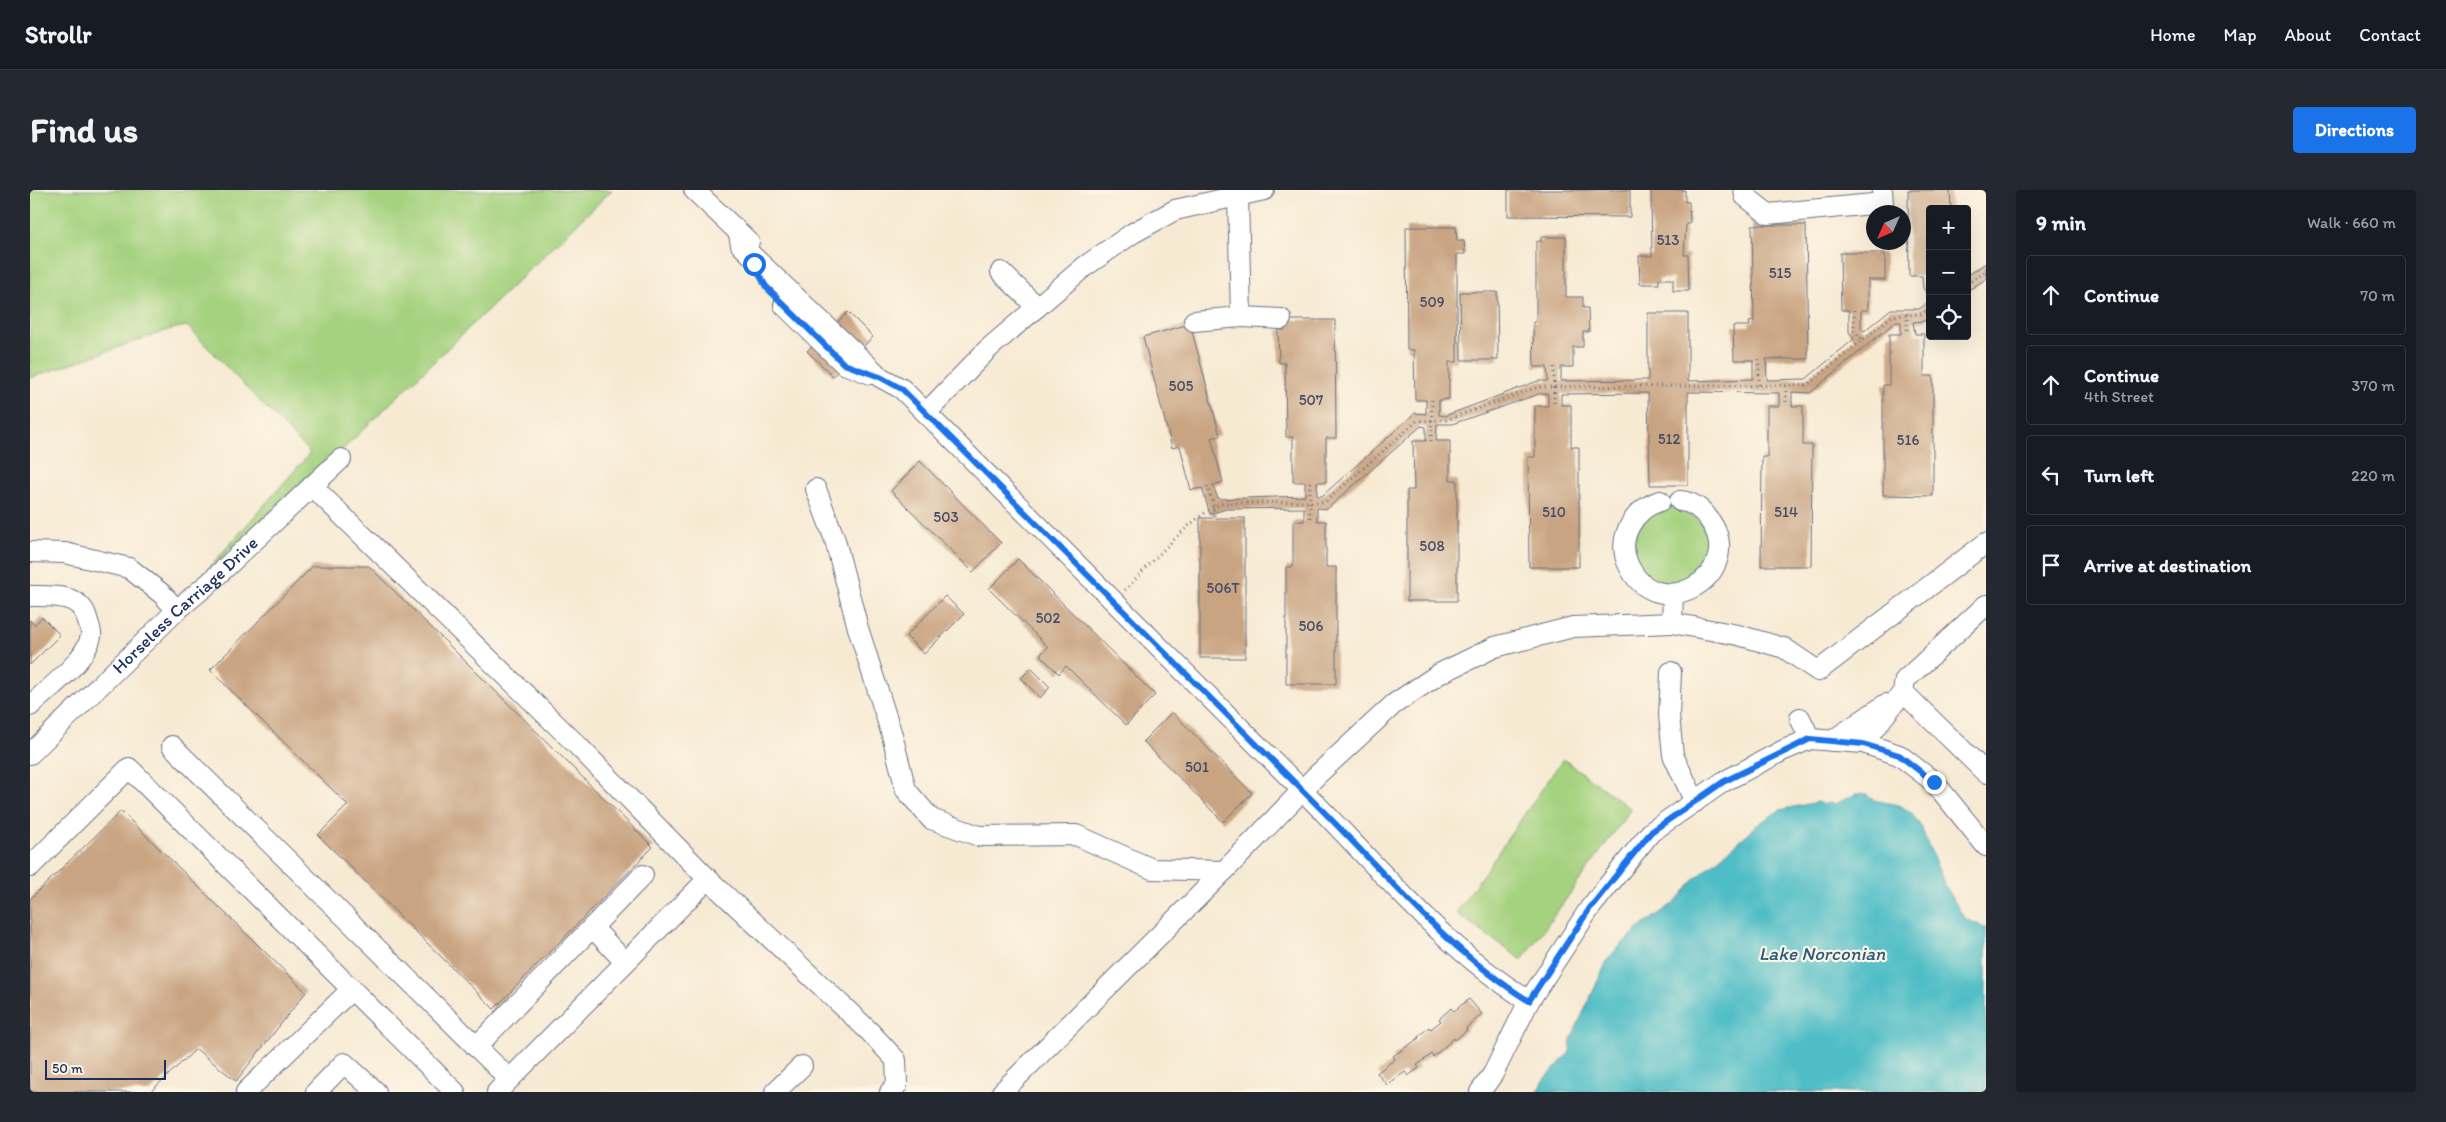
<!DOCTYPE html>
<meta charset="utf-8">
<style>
:root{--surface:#171b24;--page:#242831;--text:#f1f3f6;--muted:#9ea1a6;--line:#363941;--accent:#1a73e8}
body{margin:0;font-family:Itim,sans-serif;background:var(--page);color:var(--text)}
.controls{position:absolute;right:15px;top:15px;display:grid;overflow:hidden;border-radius:5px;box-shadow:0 5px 20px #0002}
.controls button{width:45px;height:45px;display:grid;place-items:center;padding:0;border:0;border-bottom:1px solid var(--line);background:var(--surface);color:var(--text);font:25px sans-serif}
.compass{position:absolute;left:1836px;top:15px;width:45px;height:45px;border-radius:50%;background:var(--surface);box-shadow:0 5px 20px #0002;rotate:225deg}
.scale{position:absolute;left:15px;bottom:12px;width:121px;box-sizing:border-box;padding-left:5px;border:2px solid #1b2f5e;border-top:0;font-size:14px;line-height:18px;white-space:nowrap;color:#1b2f5e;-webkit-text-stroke:4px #fcf5e5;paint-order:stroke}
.stop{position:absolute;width:15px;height:15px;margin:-11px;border:4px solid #1a73e8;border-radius:50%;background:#fff}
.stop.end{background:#1a73e8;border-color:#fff;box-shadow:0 1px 5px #0008}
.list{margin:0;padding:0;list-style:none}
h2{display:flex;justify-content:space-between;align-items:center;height:65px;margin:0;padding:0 20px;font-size:21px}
h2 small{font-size:16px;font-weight:400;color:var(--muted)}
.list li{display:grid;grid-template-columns:32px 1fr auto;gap:15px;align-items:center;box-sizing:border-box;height:80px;margin:0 10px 10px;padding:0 10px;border:1px solid var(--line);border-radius:5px}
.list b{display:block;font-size:19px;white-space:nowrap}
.list p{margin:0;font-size:16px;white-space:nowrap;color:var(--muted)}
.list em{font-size:16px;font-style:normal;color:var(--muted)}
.icon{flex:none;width:28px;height:28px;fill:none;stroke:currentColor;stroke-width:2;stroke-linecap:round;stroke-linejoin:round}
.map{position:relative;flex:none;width:1956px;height:902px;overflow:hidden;border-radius:5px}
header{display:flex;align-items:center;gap:30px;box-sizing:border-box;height:70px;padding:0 25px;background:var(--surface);border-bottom:1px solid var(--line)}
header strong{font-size:24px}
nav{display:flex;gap:28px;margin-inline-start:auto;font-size:18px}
.intro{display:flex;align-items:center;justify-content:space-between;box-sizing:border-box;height:120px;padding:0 30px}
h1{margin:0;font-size:35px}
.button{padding:12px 22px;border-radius:5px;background:var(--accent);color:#fff;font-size:18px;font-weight:700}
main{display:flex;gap:30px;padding:0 30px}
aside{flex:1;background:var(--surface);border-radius:5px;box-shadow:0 5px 20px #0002}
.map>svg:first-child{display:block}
.green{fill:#a5d27f;stroke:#60806e}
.water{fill:#4fbdc6;stroke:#357692}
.building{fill:#c9a482}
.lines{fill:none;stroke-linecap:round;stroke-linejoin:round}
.minor-casing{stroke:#687087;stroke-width:22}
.path{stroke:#687087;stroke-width:3;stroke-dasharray:1 4;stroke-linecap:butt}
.minor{stroke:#fff;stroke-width:20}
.route{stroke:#1a73e8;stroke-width:6}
.labels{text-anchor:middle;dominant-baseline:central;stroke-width:4.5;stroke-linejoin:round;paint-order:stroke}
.number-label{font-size:15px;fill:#464c67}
.street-label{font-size:18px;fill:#1b2f5e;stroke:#fcf5e5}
.water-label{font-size:19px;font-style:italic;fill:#2b5a7d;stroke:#fcf5e5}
</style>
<header>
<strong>Strollr</strong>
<nav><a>Home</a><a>Map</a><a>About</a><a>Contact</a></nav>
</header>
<div class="intro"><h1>Find us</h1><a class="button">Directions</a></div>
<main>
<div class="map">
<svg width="1956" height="902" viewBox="0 0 1956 902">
<rect width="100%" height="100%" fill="#fcf5e5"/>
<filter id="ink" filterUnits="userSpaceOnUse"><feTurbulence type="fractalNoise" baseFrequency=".02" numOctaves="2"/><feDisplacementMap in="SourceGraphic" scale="10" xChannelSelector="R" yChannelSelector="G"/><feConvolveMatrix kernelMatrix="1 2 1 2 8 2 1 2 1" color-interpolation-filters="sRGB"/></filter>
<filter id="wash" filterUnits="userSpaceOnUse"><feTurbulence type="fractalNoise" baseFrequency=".0096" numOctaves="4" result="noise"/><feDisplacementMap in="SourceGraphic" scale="20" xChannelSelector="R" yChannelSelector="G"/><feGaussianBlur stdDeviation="1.12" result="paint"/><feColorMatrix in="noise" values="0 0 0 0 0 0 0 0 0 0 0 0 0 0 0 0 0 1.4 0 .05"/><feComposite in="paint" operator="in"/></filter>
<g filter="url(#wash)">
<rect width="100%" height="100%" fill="#f7ead3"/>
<!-- green -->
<g class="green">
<path d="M0,0H582L311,261L307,259L172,386L280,263L157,136L141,139L0,188Z"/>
<circle cx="1641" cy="356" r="38"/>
<path d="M1533,569L1601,619L1492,770L1426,723Z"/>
</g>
<!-- water -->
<path class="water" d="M1826,604H1837L1843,610L1868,615L1881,622L1891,637L1914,693L1934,728L1956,738V902H1508L1515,889L1540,862L1541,849L1578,769L1591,755L1613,735L1647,711L1663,691L1730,633L1750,620L1788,612L1792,615L1801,612L1805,614Z"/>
<g id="blocks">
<!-- building -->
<g class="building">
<path d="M1478,0H1600V27L1478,26Z"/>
<path d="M1621,0H1655V12H1659L1660,34H1656L1654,65H1658L1659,101H1643V89H1629V94H1610L1609,66H1622Z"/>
<path d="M1878,0H1920L1921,19H1900V109L1893,98L1892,86H1879Z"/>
<path d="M1722,35H1776L1778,169H1736L1737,190L1776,189L1824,149L1819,142V120H1811L1810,63H1855V90H1838V120H1831V138L1834,141L1861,119H1889L1900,112V127L1894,131L1883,132L1885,144H1894V186H1903V306L1853,305V195H1859V144H1871V132H1865L1780,203L1762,202V216H1773V255H1782L1781,376H1731L1732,267H1737V216H1749V203L1658,202V295H1620L1618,203L1531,204V215H1541V257H1549V377H1499L1498,267H1505V216H1518V204H1509L1422,234H1407L1406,251H1420V290H1427V411H1377V300H1384L1383,251H1396V237L1391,236L1297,319L1287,318V331H1296V377H1306V494H1256V377H1263V331H1274V318L1196,319L1180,324L1172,298L1161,300L1150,256L1142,258L1113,147L1160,134L1190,246L1181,248L1193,292L1183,295L1188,309L1275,306V292H1263V247H1256L1255,173H1249L1248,140H1255V130H1305L1306,248H1296V292H1287V306H1292L1385,223L1396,224V210H1385L1384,160H1377L1376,37H1426L1427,51H1434L1435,64H1427V172H1419V209L1409,210V225L1415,226L1508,191H1518L1517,177H1504L1503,132H1506V52L1511,51V47H1536V107H1553V118H1558L1559,142H1553V157H1543V177H1531V191L1618,190V123H1658V191L1723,189V170H1704L1703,136H1720L1719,132L1724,131Z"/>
<path d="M1956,73V89L1937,101V86Z"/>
<path d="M1430,102H1467L1468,170H1431Z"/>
<path d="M818,122L843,147L803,186L777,161Z"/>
<path d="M890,271L971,353L943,382L861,301Z"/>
<rect x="1170" y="328" width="45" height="140"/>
<path d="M988,369L1125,505L1096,535L1036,476L1029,484L1010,465L1018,457L959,399Z"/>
<path d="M283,376H339L623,657L464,819L288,645L318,615L180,480Z"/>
<path d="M915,406L934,424L894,464L876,446Z"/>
<path d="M12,427L30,445L0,475V430L4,435Z"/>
<path d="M1001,478L1020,497L1010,508L991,488Z"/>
<path d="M1142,522L1222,603L1193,632L1113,551Z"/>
<path d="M91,621L276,802L206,891L166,859L120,902H0V709Z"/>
<path d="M1439,809L1452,824L1436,838L1437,840L1425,850L1424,848L1403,867L1402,864L1387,875L1389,878L1378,886L1375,882L1357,895L1347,883L1365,869L1363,866L1389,848L1388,847L1399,837L1401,839L1411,831L1409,829L1421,818L1424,821Z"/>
</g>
</g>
</g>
<g filter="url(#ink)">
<use href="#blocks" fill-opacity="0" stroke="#687087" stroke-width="1"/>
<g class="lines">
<defs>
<g id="minor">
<path d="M664,0L719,52"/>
<path d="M1714,0L1715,6L1738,24L1853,13L1852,0"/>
<path d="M1208,6L1211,127L1251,129"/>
<path d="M709,44L711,55L850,187L872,199C1007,334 1142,470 1277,605C1348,676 1413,758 1499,811"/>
<path d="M971,82L1007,117"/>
<path d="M754,115L814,174L841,184"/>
<path d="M1164,131L1211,127"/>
<path d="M896,223L958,159L1054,77L1103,43L1145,20L1234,0"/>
<path d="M282,296L549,557L678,689L839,841L866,870L867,895L860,902"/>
<path d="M786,299L805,350L828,438L862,545L876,600L901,629L949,646L1046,645L1122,679L1194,681"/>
<path d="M1630,311C1604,319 1586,348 1598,374C1627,439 1718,384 1680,331C1673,320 1663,312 1650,311"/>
<path d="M0,362L35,363L99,378L132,404L147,420"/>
<path d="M0,406C20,406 50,403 57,428C58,433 62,441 61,446C56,471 18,499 0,516"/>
<path d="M1642,433L1708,445L1754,458L1788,481L1956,353"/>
<path d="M1641,482L1639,525L1643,565L1665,612"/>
<path d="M1873,502L1956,583"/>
<path d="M1770,528L1780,549"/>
<path d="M1802,551L1856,514"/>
<path d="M1833,553L1873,502L1875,490L1956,415"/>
<path d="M142,556L479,889"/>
<path id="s1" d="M0,564L147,420L178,394L311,269"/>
<path d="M0,677L99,578L425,902"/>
<path d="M562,737L595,772"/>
<path d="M446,857L613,685"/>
<path d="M216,902L322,799"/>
<path d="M286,902L314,873L346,902"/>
<path d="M467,902L678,689"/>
<path d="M745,902L772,876"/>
<path d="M972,902L1207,668L1286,586L1364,514L1409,484L1465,457L1543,437L1642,433L1643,404"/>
<path d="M1450,902L1463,884L1499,811L1560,718L1621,642L1693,592L1754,560L1780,549L1833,553L1869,565L1904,592L1956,656"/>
</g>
</defs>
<!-- minor casing -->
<use href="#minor" class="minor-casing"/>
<!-- path -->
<g class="path">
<path d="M1898,86L1900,97"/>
<path d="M1937,94L1956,81"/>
<path d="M1824,120V140L1832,150"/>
<path d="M1877,124V144"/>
<path d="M1729,169V196"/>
<path d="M1524,177V215"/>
<path d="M1756,196V216"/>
<path d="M1401,251L1402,210"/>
<path d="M1280,292V331"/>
<path d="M1177,296L1184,316V328"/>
<path d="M1095,400C1117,378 1167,320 1194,313L1295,312L1387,231L1416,230L1508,197L1777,195L1862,126L1891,124L1900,119"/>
</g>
<!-- minor -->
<use href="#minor" class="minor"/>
</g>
</g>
<g class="lines" filter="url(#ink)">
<!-- route -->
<path class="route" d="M724,74L736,97L814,174L850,187L872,199C1009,336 1146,474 1283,611C1353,680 1415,759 1499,811L1560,718L1621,642L1693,592L1780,549L1833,554L1869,565L1904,592"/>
</g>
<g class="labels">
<!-- number labels -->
<g class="number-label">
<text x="1638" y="50">513</text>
<text x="1750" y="83">515</text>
<text x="1402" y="112">509</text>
<text x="1151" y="196">505</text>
<text x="1281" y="210">507</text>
<text x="1639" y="249">512</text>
<text x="1878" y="250">516</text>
<text x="1524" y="322">510</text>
<text x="1756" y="322">514</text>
<text x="916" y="327">503</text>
<text x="1402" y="356">508</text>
<text x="1193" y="398">506T</text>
<text x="1018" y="428">502</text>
<text x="1281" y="436">506</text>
<text x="1167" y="577">501</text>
</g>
<!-- street labels -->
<g class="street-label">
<text stroke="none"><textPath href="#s1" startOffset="215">Horseless Carriage Drive</textPath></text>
</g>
<!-- water labels -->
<g class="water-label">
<text x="1792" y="763">Lake Norconian</text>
</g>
</g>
</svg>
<div class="controls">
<button>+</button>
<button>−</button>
<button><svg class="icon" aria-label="locate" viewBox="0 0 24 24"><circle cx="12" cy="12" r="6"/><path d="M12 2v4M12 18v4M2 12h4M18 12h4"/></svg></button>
</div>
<svg class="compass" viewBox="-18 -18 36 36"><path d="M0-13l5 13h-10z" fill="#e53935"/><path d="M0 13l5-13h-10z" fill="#9ea1a6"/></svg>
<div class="scale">50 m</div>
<div class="stop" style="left:724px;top:74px"></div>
<div class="stop end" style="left:1904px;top:592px"></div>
</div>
<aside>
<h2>9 min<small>Walk · 660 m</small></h2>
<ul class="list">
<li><svg class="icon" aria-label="ahead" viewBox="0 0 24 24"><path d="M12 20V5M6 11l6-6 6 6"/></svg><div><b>Continue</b></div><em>70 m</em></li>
<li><svg class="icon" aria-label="ahead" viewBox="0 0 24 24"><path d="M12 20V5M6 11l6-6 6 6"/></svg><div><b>Continue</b><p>4th Street</p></div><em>370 m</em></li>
<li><svg class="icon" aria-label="left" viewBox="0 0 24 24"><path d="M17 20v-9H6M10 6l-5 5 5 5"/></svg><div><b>Turn left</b></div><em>220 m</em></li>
<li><svg class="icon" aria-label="arrive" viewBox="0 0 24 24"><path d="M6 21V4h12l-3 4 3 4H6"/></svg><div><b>Arrive at destination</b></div></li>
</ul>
</aside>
</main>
